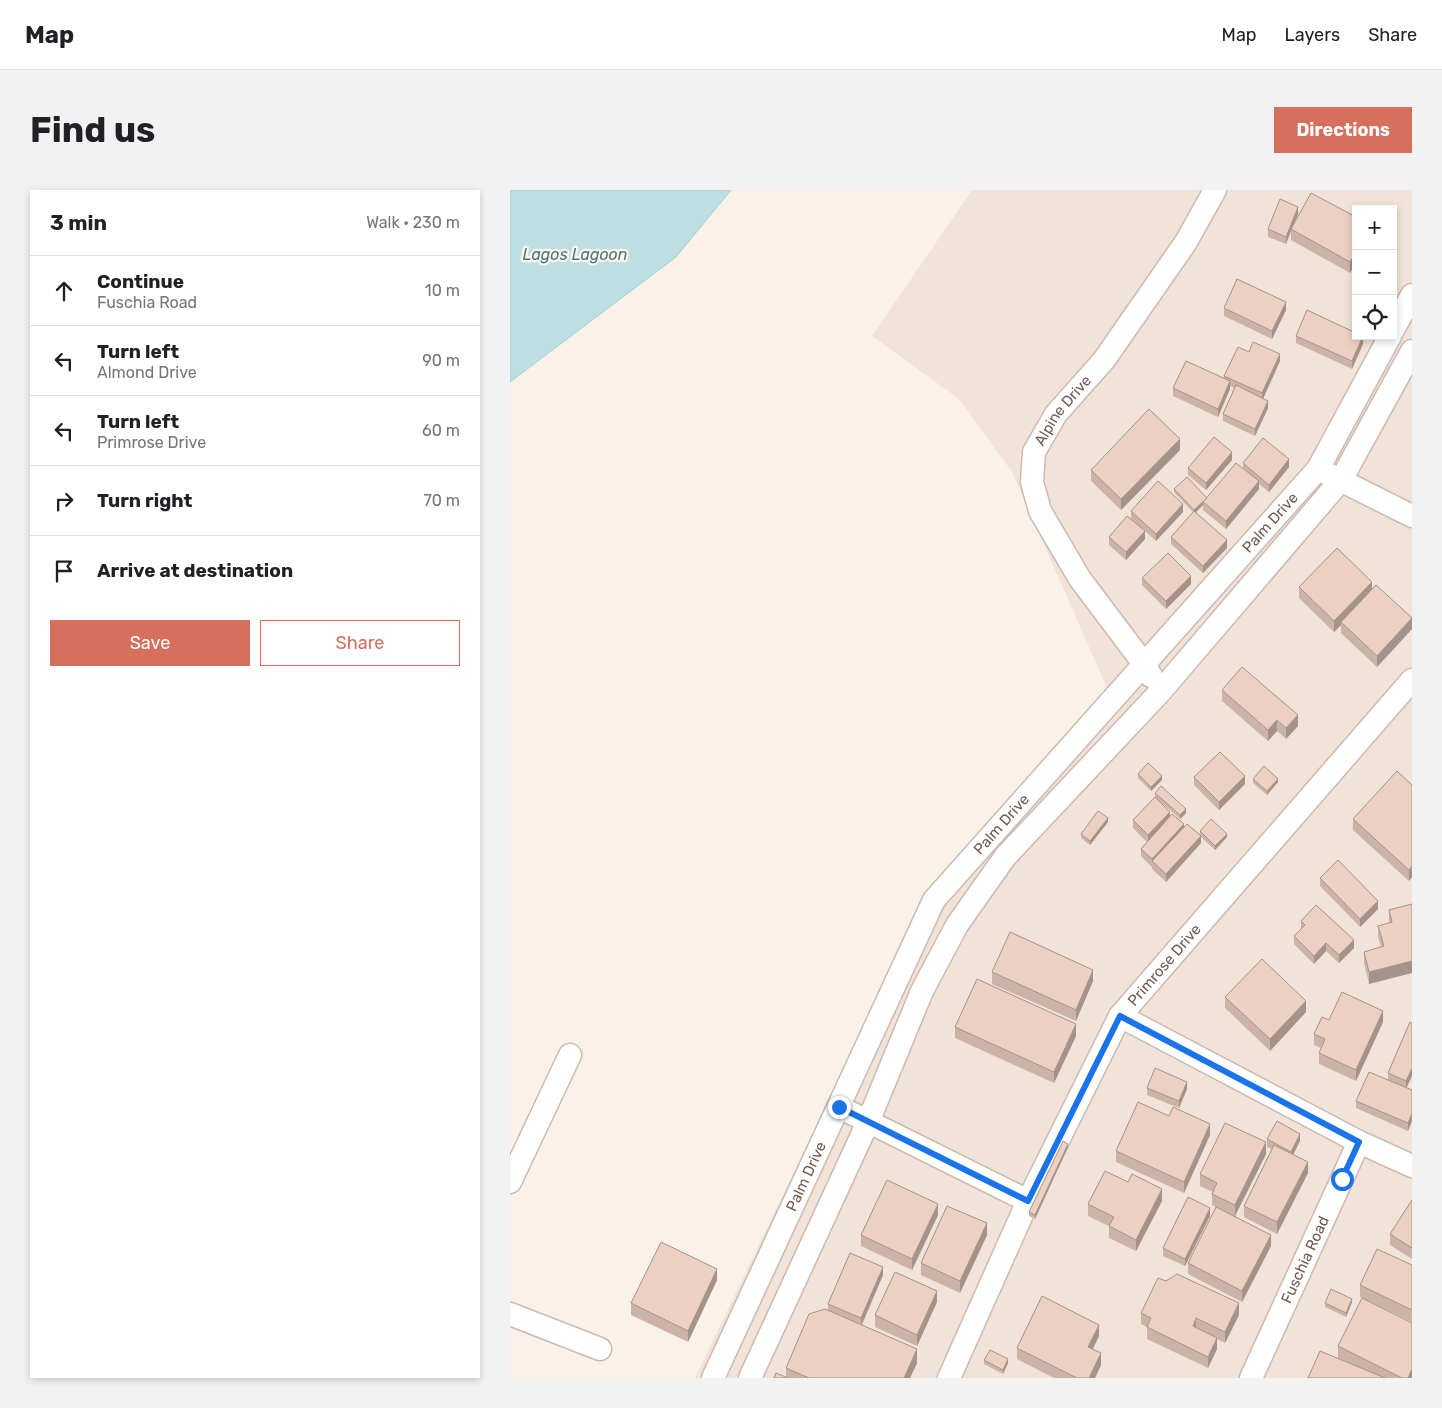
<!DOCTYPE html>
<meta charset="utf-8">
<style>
:root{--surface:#fff;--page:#f2f2f2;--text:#202124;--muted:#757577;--line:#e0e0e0;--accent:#d66f5b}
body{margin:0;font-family:Rubik,sans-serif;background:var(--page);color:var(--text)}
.controls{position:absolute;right:15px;top:15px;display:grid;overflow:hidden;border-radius:0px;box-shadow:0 2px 8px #0003}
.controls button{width:45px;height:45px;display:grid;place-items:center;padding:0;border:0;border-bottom:1px solid var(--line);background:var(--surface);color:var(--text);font:25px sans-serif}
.stop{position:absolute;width:15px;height:15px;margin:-11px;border:4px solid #1a73e8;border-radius:50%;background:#fff}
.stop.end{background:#1a73e8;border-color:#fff;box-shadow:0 1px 5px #0008}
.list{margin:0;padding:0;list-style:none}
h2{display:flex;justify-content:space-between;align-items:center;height:65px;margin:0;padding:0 20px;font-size:21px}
h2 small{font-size:16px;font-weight:400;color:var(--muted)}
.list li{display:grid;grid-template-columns:32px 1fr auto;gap:15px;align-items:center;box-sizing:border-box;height:70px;padding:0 20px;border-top:1px solid var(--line)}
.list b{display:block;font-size:19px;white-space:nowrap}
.list p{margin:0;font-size:16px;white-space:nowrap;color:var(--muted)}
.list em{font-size:16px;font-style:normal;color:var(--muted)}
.actions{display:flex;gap:10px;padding:15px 20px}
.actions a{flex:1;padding:11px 0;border:1px solid var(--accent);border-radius:0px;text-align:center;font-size:18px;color:var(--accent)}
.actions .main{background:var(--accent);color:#fff}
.icon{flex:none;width:28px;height:28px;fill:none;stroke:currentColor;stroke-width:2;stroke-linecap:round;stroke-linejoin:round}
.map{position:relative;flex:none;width:902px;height:1188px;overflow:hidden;border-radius:0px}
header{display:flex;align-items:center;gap:30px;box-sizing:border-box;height:70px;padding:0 25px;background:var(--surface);border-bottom:1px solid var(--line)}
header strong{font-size:24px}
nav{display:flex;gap:28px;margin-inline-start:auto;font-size:18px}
.intro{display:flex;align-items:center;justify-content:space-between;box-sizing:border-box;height:120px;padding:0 30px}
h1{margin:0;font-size:35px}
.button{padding:12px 22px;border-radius:0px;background:var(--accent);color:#fff;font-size:18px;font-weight:700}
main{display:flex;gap:30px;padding:0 30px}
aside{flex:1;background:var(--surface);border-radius:0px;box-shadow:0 2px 8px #0003}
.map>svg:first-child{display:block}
.residential{fill:#f1e3d7;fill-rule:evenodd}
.water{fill:#bedfe2;stroke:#a6ced2}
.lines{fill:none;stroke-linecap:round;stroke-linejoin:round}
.minor-casing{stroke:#cbbaaf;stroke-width:25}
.minor{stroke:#fff;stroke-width:22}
.wall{fill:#cbb4a7}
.shaded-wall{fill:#a59288}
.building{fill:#ecd1c2;stroke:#a59288}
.route{stroke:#1a73e8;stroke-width:6}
.labels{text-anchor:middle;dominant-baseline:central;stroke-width:4.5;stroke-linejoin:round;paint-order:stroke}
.street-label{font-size:15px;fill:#71594f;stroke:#fdf6ee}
.water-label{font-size:16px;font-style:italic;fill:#47767b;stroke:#fdf6ee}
</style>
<header>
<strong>Map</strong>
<nav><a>Map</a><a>Layers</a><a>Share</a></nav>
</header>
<div class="intro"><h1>Find us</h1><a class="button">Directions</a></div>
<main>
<aside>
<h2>3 min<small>Walk · 230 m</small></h2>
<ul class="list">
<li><svg class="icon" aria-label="ahead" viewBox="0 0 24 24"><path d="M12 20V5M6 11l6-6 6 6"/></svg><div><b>Continue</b><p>Fuschia Road</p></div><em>10 m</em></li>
<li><svg class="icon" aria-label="left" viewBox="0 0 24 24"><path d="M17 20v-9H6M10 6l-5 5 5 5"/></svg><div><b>Turn left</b><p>Almond Drive</p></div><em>90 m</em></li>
<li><svg class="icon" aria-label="left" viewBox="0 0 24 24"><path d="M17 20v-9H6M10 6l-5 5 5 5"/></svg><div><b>Turn left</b><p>Primrose Drive</p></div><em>60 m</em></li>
<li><svg class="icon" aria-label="right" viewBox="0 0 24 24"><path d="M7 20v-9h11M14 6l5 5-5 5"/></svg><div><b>Turn right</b></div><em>70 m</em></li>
<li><svg class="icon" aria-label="arrive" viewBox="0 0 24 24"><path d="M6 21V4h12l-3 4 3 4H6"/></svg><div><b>Arrive at destination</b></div></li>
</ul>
<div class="actions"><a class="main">Save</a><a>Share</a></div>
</aside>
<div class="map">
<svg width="902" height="1188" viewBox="0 0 902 1188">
<rect width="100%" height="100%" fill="#faf2e8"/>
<!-- residential -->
<path class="residential" d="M462,0H902V1188H185L418,702L597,498L502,282L449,209L362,146ZM846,19H883V146H846Z"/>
<!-- water -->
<path class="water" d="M0,0H221L166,67L0,192Z"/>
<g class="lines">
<defs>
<g id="minor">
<path d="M883,140L902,105"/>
<path d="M818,284L902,326"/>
<path id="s1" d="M641,486L634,474L570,389L530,321L522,292L524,262L546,224L594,170L676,52L705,0"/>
<path d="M610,826L849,952L902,976"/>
<path d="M329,917L518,1011"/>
<path d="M0,992L60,865"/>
<path d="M0,1124L90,1159"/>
<path id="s2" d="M203,1188L424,710L808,279L880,146"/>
<path d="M240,1188L358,932L412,801L447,735L495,667L650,502L831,290L902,161"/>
<path id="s3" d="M439,1188L518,1011L610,826L902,490"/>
<path id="s4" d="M741,1188L849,952"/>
</g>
</defs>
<!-- minor casing -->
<use href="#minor" class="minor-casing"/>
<!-- minor -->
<use href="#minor" class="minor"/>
</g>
<!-- wall -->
<g class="wall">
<path d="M788,24L784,33L846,27L840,83L781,50V41L776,54L758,47V39Z"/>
<path d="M714,118L776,120L762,149L714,126Z"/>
<path d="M786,146L853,154L842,179L786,153Z"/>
<path d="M739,162L770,171L753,208L758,218L745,246L713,231V224L724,198L720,196V199L708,227L663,206V198L714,189V186Z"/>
<path d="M670,260L611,320L581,291V280Z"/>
<path d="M722,270L696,300L678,285V278Z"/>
<path d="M733,273L779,277L759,302L749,294V299L716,339L693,320V315L686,322L717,358L693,383L661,354V347L683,322L664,302V299L697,308L733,278Z"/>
<path d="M621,321L673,322L646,351L635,341V349L616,370L599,355V347L621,328Z"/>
<path d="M632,388L681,394L656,419L632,395Z"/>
<path d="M789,397L862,399L902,439L867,477L831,443V435L824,442L789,408Z"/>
<path d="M712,500L788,536L776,549L767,541L758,551L712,511Z"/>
<path d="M628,584L652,590L641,601L628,588Z"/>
<path d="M684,587L735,594L709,620L684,595Z"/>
<path d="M743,589L768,592L757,605L743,593Z"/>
<path d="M902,595L899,691L843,640V629Z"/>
<path d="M645,603L676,623L670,629L645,607Z"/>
<path d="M660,626L674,637L690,644V641L717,647L705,660L691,647V653L656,692L642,679V677L631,666V659L637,652L623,638V630Z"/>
<path d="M598,632L580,655L571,648V644Z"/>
<path d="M810,688L868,719L850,737L810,696Z"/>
<path d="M902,714L859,794L854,773V762L871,757L868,747V736L879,733V720Z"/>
<path d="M791,731L844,758L829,773L816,761L804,774L784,754V746L791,739Z"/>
<path d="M482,782L583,791L566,831L482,794Z"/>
<path d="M715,807L796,822L760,861L715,818Z"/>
<path d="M819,830L873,832L846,891L809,874V863L811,858L804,855V844Z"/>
<path d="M900,832L897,898L902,900L898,941L846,918V911L878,890V883Z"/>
<path d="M445,837L566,846L544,893L445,848Z"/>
<path d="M637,898L677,899L669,918L637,905Z"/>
<path d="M700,945L674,1003L606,972V961Z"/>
<path d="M757,949L790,951L783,964L798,983L767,1044L734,1027V1016L762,959L757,957Z"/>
<path d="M558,957L525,1029L519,1026V1022Z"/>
<path d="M756,964L725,1026L761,1056L732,1112L678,1084V1073L706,1017L702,1015V1004L703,1002L690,996V984Z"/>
<path d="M902,1010V1069L880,1055V1044Z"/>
<path d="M652,1011L626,1061L599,1048V1036L578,1026V1014Z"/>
<path d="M428,1025L402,1080L351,1056V1045Z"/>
<path d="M700,1026L675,1076L653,1066V1058Z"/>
<path d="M477,1045L450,1103L411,1085V1073Z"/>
<path d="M902,1075V1132L850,1107V1095Z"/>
<path d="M373,1085L352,1135L407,1173L400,1188H264L276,1187V1178L318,1121V1114Z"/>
<path d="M207,1090L178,1152L121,1125V1113Z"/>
<path d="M427,1112L407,1156L365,1137V1125Z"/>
<path d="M842,1112L836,1127L815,1117V1113Z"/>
<path d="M631,1123L729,1125L715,1153L707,1149V1159L698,1178L637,1149V1137L631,1134Z"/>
<path d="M589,1146L583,1159L591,1175L585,1188H544L507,1169V1158Z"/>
<path d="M828,1156L902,1188H798L839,1173L828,1168Z"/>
<path d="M474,1170L498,1173L493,1184L474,1174Z"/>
</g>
<!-- shaded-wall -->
<g class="shaded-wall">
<path d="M788,17V24L782,39H781V41L776,54V47Z"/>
<path d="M846,62V73L840,83V72Z"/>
<path d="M776,112V120L762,149V141Z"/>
<path d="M853,146V154L842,179V171Z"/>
<path d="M770,164V171L752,211V203Z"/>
<path d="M720,191V199L708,227V219Z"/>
<path d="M758,211V218L745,246V239Z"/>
<path d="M670,249V260L611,320V309Z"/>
<path d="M722,262V270L696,300V293Z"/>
<path d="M779,269V277L759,302V295Z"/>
<path d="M749,291V299L716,339V331Z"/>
<path d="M697,308L693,312V315L684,324V320Z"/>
<path d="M673,314V322L646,351V344Z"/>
<path d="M635,341V349L616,370V362Z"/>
<path d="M717,350V358L693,383V376Z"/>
<path d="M681,386V394L656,419V411Z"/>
<path d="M862,392V404L831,432V435L824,442V431Z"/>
<path d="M902,428V439L867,477V466Z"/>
<path d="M788,525V536L776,549V538Z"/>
<path d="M767,530V541L758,551V540Z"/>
<path d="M652,586V590L641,601V597Z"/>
<path d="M735,586V594L709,620V612Z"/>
<path d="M768,589V592L757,605V601Z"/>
<path d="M676,619V623L670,629V625Z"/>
<path d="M660,622V629L638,652V645Z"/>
<path d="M598,628V632L580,655V651Z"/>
<path d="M674,634V641L642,671V669Z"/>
<path d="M717,644V647L705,660V656Z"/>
<path d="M691,646V653L656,692V684Z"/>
<path d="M902,676V687L899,691V680Z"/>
<path d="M868,711V719L850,737V729Z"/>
<path d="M844,750V758L829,773V765Z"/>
<path d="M816,753V761L804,774V766Z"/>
<path d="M902,771V783L859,794V782Z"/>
<path d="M583,780V791L566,831V820Z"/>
<path d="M796,811V822L760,861V849Z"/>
<path d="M873,821V832L846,891V880Z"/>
<path d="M566,834V846L544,893V882Z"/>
<path d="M902,878V886L896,899V891Z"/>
<path d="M677,892V899L669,918V911Z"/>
<path d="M902,923V931L898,941V933Z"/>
<path d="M700,934V945L674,1003V992Z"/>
<path d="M790,944V951L781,969V962Z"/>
<path d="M756,952V964L725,1026V1015Z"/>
<path d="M558,954V957L525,1029V1025Z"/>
<path d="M798,972V983L767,1044V1032Z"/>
<path d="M652,999V1011L626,1061V1050Z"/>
<path d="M428,1014V1025L402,1080V1069Z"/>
<path d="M700,1018V1026L675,1076V1069Z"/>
<path d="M477,1033V1045L450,1103V1091Z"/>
<path d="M761,1045V1056L732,1112V1101Z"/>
<path d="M373,1077V1085L351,1136V1128Z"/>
<path d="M207,1079V1090L178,1152V1141Z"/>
<path d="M427,1101V1112L407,1156V1145Z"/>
<path d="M842,1109V1112L836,1127V1123Z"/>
<path d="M729,1113V1125L715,1153V1142Z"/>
<path d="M686,1128V1139L683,1136Z"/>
<path d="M589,1135V1146L578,1168V1157Z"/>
<path d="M707,1148V1159L698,1178V1167Z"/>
<path d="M407,1159V1173L400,1188H394Z"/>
<path d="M591,1163V1175L585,1188H579Z"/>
<path d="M498,1169V1173L493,1184V1180Z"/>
<path d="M902,1179V1188H898Z"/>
</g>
<!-- building -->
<g class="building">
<path d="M801,3L846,27V62L840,72L781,39Z"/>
<path d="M770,9L788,17L776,47L758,39Z"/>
<path d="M727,89L776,112L762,141L714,118Z"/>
<path d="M797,120L846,143V146H853L842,171L786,146Z"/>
<path d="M743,152L770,164L752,203L714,186L728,157L739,162Z"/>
<path d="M676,171L720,191L708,219L663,198Z"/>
<path d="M726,195L758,211L745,239L713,224Z"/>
<path d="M639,219L670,249L611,309L581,280Z"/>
<path d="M704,247L722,262L696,293L678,278Z"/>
<path d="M753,248L779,269L759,295L733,273Z"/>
<path d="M726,273L749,291L716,331L693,312Z"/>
<path d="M677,287L697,308L684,320L664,299Z"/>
<path d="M648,291L673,314L646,344L621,321Z"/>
<path d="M684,321L717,350L693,376L661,347Z"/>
<path d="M617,326L635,341L616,362L599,347Z"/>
<path d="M827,358L862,392L824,431L789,397Z"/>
<path d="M658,363L681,386L656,411L632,388Z"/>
<path d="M866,395L902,428L867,466L831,432Z"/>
<path d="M732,477L788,525L776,538L767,530L758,540L712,500Z"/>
<path d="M710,562L735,586L709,612L684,587Z"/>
<path d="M638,573L652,586L641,597L628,584Z"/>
<path d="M754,576L768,589L757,601L743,589Z"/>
<path d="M887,581L902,595V676L899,680L843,629Z"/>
<path d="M651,596L676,619L670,625L645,603Z"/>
<path d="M645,607L660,622L638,645L623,630Z"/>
<path d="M588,621L598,628L580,651L571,644Z"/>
<path d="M662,624L674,634L642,669L631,659Z"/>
<path d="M701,629L717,644L705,656L690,641Z"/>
<path d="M677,634L691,646L656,684L642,671Z"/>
<path d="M828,670L868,711L850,729L810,688Z"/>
<path d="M902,714V771L859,782L854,762L874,756L868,736L882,732L879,720Z"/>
<path d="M806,715L844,750L829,765L816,753L804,766L784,746L795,735L791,731Z"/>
<path d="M500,742L583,780L566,820L482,782Z"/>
<path d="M752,769L796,811L760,849L715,807Z"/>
<path d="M467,789L566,834L544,882L445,837Z"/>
<path d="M832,802L873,821L846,880L809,863L815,849L804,844L812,827L819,830Z"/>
<path d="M900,832L902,833V878L896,891L878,883Z"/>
<path d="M645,878L677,892L669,911L637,898Z"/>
<path d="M859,882L902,900V923L898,933L846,911Z"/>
<path d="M628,912L659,926L663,917L700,934L674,992L606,961Z"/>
<path d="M767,931L790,944L781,962L757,949Z"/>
<path d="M715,933L756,952L725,1015L702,1004L707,993L690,984Z"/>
<path d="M553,951L558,954L525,1025L519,1022Z"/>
<path d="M764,955L798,972L767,1032L734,1016Z"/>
<path d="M595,981L618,992L622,984L652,999L626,1050L599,1036L604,1027L578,1014Z"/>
<path d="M377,990L428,1014L402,1069L351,1045Z"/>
<path d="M678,1007L700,1018L675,1069L653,1058Z"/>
<path d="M902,1010V1058L880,1044Z"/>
<path d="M437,1016L477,1033L450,1091L411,1073Z"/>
<path d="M706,1017L761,1045L732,1101L678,1073Z"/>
<path d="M151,1052L207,1079L178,1141L121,1113Z"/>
<path d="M867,1059L902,1075V1120L850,1095Z"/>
<path d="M340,1063L373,1077L351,1128L318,1114Z"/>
<path d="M385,1082L427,1101L407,1145L365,1125Z"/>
<path d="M667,1084L729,1113L715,1142L686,1128L683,1136L707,1148L698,1167L637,1137L641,1128L631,1123L648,1088L656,1091Z"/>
<path d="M821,1099L842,1109L836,1123L815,1113Z"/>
<path d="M532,1106L589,1135L578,1157L591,1163L579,1188H567L507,1158Z"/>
<path d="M852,1108L902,1133V1179L898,1188H892L828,1156Z"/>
<path d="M315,1119L407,1159L394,1188H299L276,1178L299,1124Z"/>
<path d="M480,1160L498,1169L493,1180L474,1170Z"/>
<path d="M810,1161L875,1188H798Z"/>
<path d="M266,1183L278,1188H264Z"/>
</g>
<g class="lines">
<!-- route -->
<path class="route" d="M329,917L518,1011L610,826L849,952L832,989"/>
</g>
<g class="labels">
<!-- street labels -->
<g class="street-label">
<text stroke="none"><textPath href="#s1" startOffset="310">Alpine Drive</textPath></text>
<text stroke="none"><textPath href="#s2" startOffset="1032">Palm Drive</textPath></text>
<text stroke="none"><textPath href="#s2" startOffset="628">Palm Drive</textPath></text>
<text stroke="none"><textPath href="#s3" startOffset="468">Primrose Drive</textPath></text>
<text stroke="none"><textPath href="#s2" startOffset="222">Palm Drive</textPath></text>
<text stroke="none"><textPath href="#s4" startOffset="130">Fuschia Road</textPath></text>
</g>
<!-- water labels -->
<g class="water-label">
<text x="65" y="64">Lagos Lagoon</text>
</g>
</g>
</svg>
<div class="controls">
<button>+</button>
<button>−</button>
<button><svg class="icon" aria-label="locate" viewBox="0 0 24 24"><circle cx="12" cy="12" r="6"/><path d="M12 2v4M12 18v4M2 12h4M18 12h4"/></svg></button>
</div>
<div class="stop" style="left:832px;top:989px"></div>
<div class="stop end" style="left:329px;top:917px"></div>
</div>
</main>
